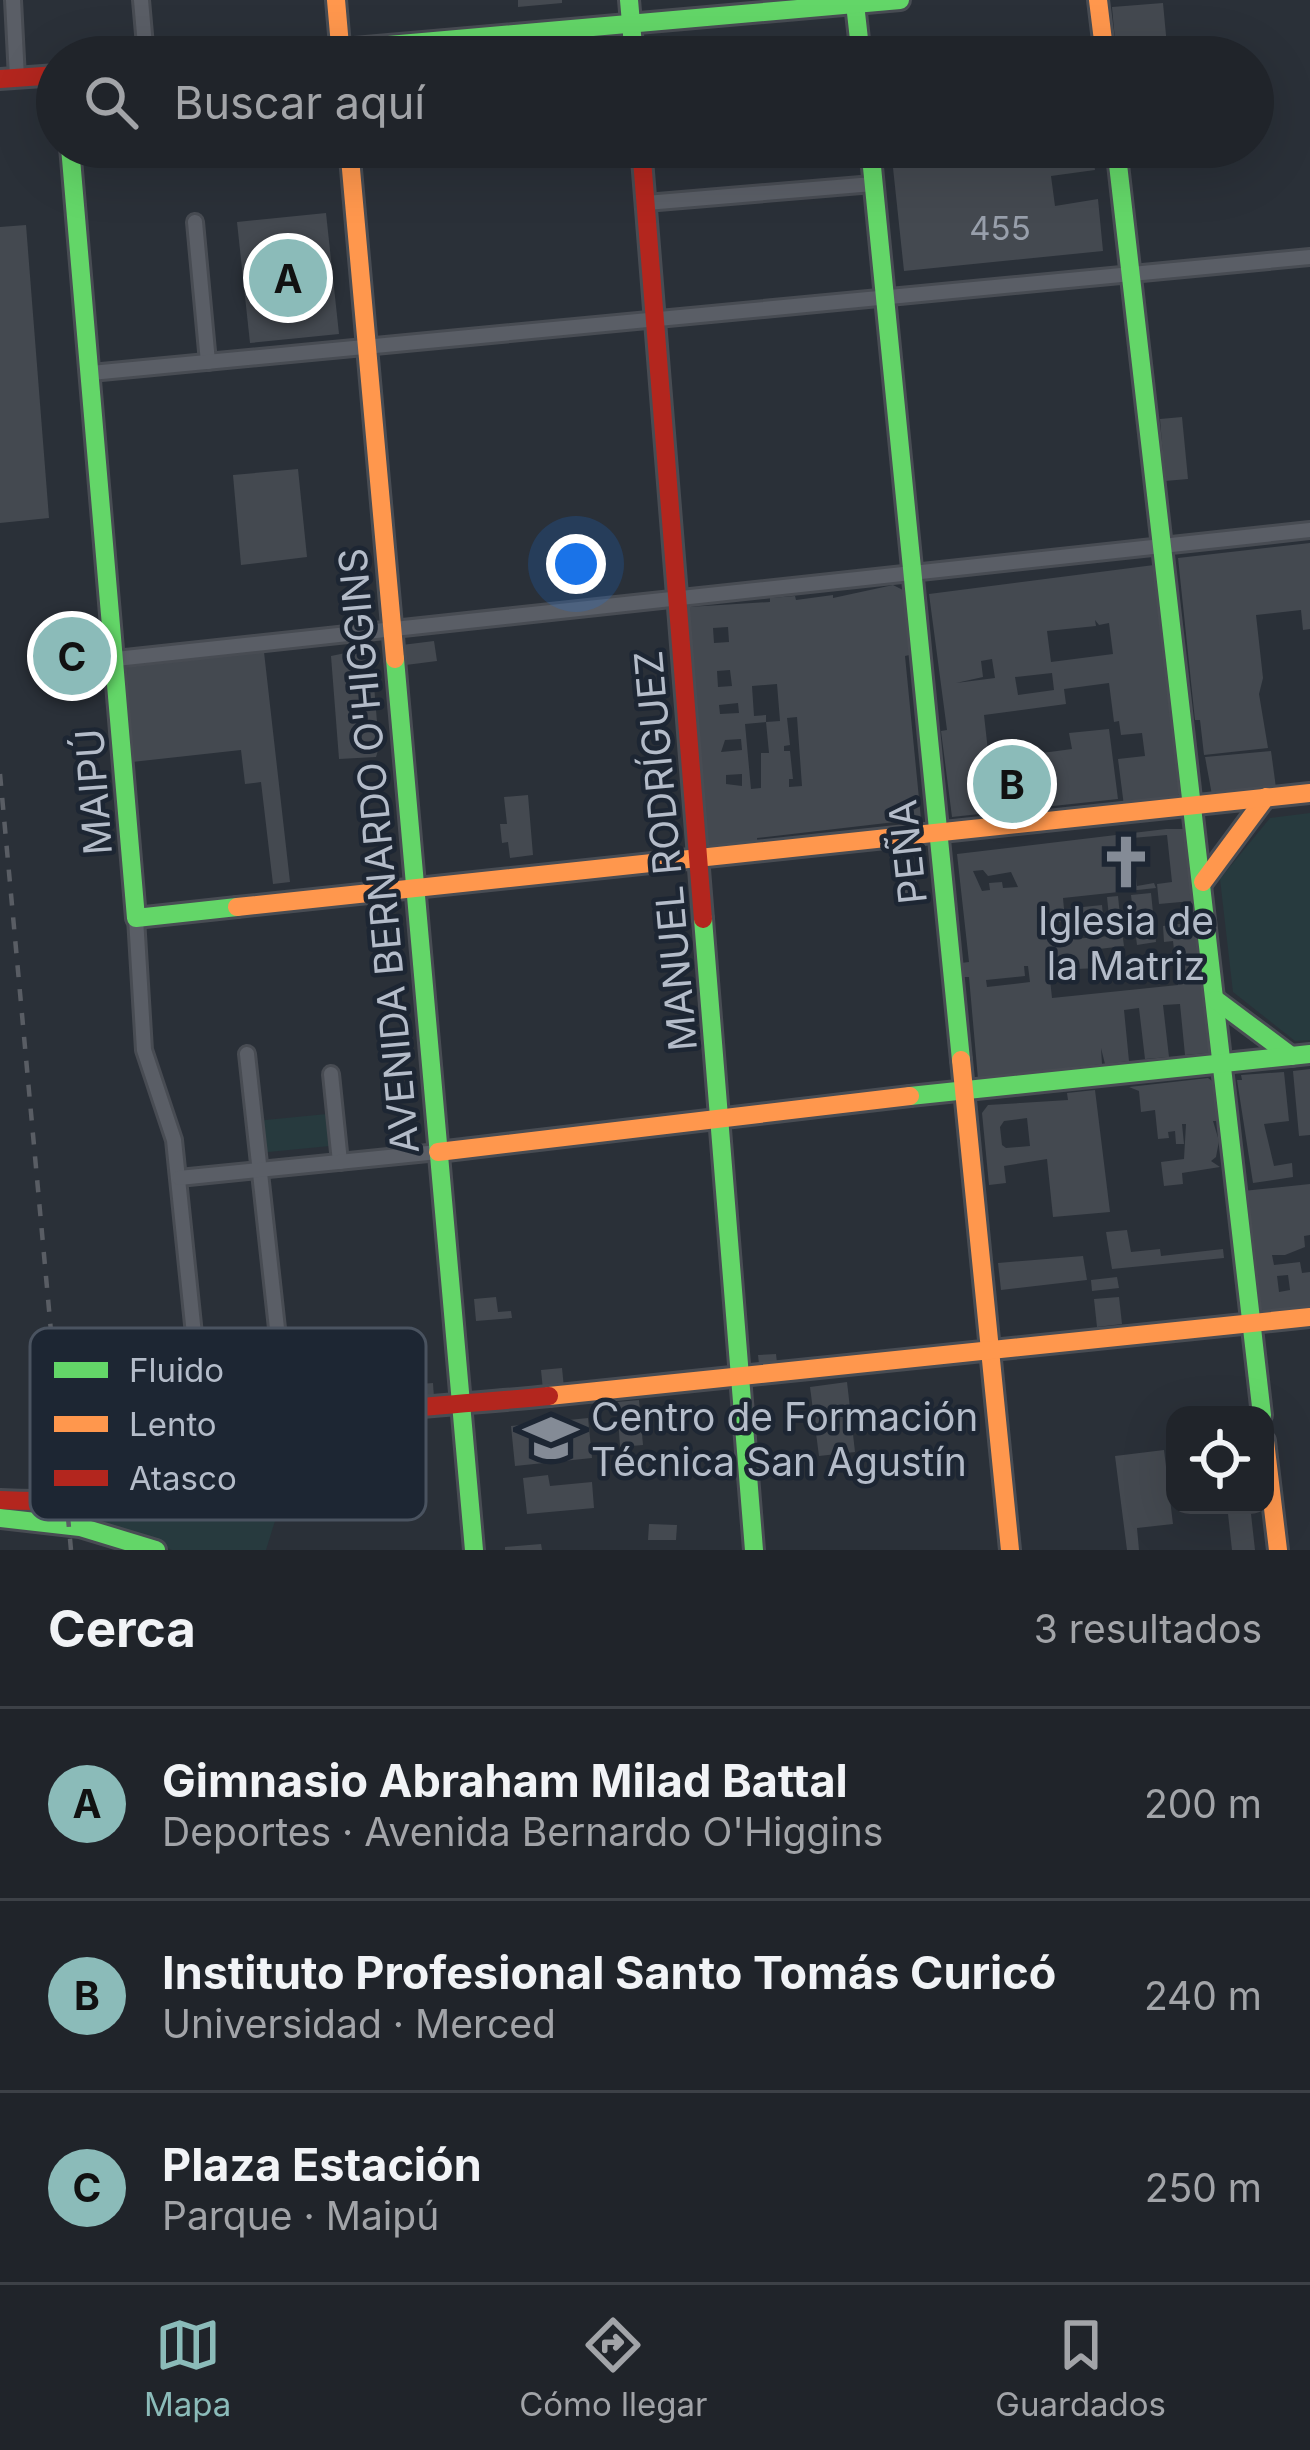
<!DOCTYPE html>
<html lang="es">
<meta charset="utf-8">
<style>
:root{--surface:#20242a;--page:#2d3036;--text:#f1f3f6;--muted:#a2a4a8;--line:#3d4147;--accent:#8bbbb9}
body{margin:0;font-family:Inter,sans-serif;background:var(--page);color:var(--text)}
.controls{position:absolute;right:36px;bottom:36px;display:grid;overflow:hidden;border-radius:24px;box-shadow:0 12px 48px #0002}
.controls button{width:108px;height:108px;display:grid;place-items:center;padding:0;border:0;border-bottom:3px solid var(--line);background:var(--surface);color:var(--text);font:60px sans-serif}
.you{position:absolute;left:576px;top:564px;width:42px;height:42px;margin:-30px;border:9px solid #fff;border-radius:50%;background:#1a73e8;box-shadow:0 0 0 18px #1a73e833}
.badge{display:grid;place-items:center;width:78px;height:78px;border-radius:50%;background:var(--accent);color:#111;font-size:39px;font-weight:700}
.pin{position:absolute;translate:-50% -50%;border:6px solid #fff;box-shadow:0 3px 12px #0006}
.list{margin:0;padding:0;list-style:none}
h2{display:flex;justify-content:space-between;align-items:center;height:156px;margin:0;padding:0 48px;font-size:51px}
h2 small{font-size:39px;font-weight:400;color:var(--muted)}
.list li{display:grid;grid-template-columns:78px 1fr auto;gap:36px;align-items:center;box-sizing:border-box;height:192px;padding:0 48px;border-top:3px solid var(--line)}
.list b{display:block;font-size:45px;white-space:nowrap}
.list p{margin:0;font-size:39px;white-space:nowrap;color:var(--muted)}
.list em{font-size:39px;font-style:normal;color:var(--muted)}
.icon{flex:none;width:66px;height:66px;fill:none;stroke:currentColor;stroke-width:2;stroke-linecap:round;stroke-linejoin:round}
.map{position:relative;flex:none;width:1310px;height:1550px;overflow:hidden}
.search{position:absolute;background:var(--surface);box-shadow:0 12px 48px #0002;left:36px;right:36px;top:36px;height:132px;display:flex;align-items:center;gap:30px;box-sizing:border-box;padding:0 42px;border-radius:66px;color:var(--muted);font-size:45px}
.sheet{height:732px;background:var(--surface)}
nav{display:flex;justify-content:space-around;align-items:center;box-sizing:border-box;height:168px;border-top:3px solid var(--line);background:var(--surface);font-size:33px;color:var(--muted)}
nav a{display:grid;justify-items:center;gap:6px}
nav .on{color:var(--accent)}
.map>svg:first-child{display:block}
.green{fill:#273a3e}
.building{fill:#444950;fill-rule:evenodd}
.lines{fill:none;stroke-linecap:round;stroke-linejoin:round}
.street-casing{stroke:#484c53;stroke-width:20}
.fast-casing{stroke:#484c53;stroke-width:24}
.slow-casing{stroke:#484c53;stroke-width:24}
.jam-casing{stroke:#484c53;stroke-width:24}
.street{stroke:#5a5e66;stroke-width:14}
.fast{stroke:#63d668;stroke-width:18}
.slow{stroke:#ff974d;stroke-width:18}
.jam{stroke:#b3261e;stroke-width:18}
.rail{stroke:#595d64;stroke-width:4.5;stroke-dasharray:12 12;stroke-linecap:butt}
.labels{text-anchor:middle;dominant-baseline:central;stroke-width:9;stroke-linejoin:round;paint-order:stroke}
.number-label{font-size:33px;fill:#989fab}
.street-label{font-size:39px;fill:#b4bcc9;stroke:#1d2633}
.poi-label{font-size:39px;fill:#b4bcc9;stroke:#1d2633}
.key{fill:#1d2633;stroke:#4a5360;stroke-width:3}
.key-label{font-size:33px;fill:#b4bcc9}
</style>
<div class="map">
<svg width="1310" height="1550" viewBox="0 0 1310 1550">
<rect width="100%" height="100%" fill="#2a3038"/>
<!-- green -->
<g class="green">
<path d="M94,632L98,677L50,681L46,636Z"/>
<path d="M1310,813V1040L1295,1041L1233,992L1220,879L1270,818Z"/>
<path d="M327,1114L330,1146L258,1153L255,1121Z"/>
<path d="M277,1443L275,1521L266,1550H172L93,1519V1511L149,1496Z"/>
</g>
<!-- building -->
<g class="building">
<path d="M518,0H562V3L518,7Z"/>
<path d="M1163,3L1167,46L1116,51L1112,7Z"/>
<path d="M669,50L670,57H643L642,53Z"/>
<path d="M914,147H1092L1095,170L1051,176L1055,206L1098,199L1103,251L904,271L891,149Z"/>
<path d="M326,213L339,334L250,343L237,222Z"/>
<path d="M26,225L49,518L0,523V227Z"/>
<path d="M1182,417L1188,479L1165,481L1160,419Z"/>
<path d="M298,469L307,557L241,565L233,475Z"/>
<path d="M1310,543V629L1303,630L1301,610L1256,615L1263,678L1259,694L1268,748L1204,755L1200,720H1195L1178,558Z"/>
<path d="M1154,565L1169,704L1181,772V791L1175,800L1124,806L1118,759L1145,756L1142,733L1121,735L1119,721L1114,722L1109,683L1064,689L1066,704L984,715L989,760L1072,749L1069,733L1109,729L1118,799L952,817L941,731L947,730L929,594ZM1095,620L1099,625L1109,623L1113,654L1051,662L1047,631L1096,626ZM992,659L995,678L956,683L983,677L981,661ZM1052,673L1054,690L1018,695L1015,677Z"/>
<path d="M893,585L905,591L914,654L905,656L921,819L757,838L758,846L716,850L708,844L688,607L770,602V598L795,596L796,600L833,595V598ZM728,627L729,642L714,643L713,628ZM730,670L732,686L718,687L717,671ZM777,684L780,721L766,722L769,753H761V788L751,789L745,724L766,722V715L754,716L752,686ZM738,703L739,713L720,714L719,705ZM797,717L802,786L789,787V779H793L790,751H784V746L790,745L787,718ZM741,739L742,750L721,752L725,740ZM742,774V786L726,784V775Z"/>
<path d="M434,641L437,661L398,666L402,645Z"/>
<path d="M355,651L372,660L379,747L376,757L339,759L331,656Z"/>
<path d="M264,652L290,882L273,884L261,782L245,784L241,750L132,762L121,668Z"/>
<path d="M1271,751L1276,788L1212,795L1205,757Z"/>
<path d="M528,795L533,855L510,858L508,842L502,843L500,824H507L504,797Z"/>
<path d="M1166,829H1186L1192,901L1159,904L1157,884L1172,882L1167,835L1132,838L1137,886L1154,883L1156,888L1063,898L1064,909L1102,905L1103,916L1057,922L1059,940L1111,936L1110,926L1121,924L1124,946L1099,949L1101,968L1049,970L1052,998L1178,985L1173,941L1164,942L1163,926L1194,922L1209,1053L1185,1055L1180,1004L1163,1005L1169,1057L1145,1059L1139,1008L1124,1010L1129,1061L1105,1064L1101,1048L1102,1064L978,1079L969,977H963L961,963L969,962L957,854ZM983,870L988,876L1011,872L1018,887L1003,888L1002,882L989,883L990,890L982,891L973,871ZM1024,966H1028L1030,982L987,987L986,980L1025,976Z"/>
<path d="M916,876L919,898L901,900L898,879Z"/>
<path d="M1151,893L1156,942L1137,945L1131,895Z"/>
<path d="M1118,896L1120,916L1109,917L1107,897Z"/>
<path d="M1310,1069V1135L1299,1136L1293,1071Z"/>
<path d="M1284,1072L1289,1121L1264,1124L1274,1166L1292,1163L1293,1177L1253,1183L1237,1080H1242L1241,1075Z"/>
<path d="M1208,1078L1215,1083L1219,1121H1213L1219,1141L1216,1157L1211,1161L1220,1167L1182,1173L1183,1184L1164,1186L1161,1162L1184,1159L1186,1124H1182L1184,1144H1176L1175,1131L1168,1132L1169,1138L1158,1139L1155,1110L1141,1112L1139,1091L1129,1087Z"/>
<path d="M1095,1090L1110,1212L1053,1217L1047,1159L1004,1166L1006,1183L989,1185L982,1113L988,1105L1068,1100L1067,1093ZM1027,1118L1030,1146L1006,1148L1002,1145L1000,1127L1004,1121Z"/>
<path d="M1310,1184V1235L1304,1236L1305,1247L1285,1255H1272L1274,1265L1300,1262L1302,1273L1310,1272V1307L1263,1312L1256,1307L1243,1191ZM1288,1275L1290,1290L1279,1292L1277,1276Z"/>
<path d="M1127,1230L1131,1252L1160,1249L1161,1256L1223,1249L1224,1258L1112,1269L1106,1232Z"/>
<path d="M1083,1256L1087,1280L1001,1290L998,1263Z"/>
<path d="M1117,1277L1119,1288L1092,1291L1091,1280Z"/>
<path d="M496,1297L498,1312L511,1311L512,1318L476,1321L474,1299Z"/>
<path d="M1119,1297L1122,1324L1097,1327L1094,1299Z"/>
<path d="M776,1354L777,1363L759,1364L758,1355Z"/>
<path d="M562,1368L564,1388L543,1390L541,1370Z"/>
<path d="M847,1382L855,1452L819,1456L810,1387Z"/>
<path d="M433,1383L434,1398L408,1400L407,1385Z"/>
<path d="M639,1400L643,1445L620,1447L617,1402Z"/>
<path d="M588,1418L592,1458L515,1466L511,1426Z"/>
<path d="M1164,1450L1173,1524L1137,1528L1139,1550H1127L1115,1456Z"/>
<path d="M548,1475L550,1486L592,1482L594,1508L527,1514L523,1478Z"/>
<path d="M1227,1505H1250L1255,1550H1232Z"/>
<path d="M649,1524L677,1525L676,1540H648Z"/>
<path d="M541,1544L542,1550H505V1547Z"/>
</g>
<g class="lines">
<defs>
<g id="street">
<path d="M13,0L17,78"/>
<path d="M141,0L146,57"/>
<path d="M646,203L873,184"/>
<path d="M195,222L208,362"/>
<path d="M91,373L1310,257"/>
<path d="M116,659L1310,530"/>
<path d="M136,918L144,1050L174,1140L202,1412C214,1439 257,1420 288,1429L247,1054"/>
<path d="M331,1074L340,1162"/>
<path d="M179,1178L438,1152"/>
</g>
<g id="fast">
<path d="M629,0L634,57"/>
<path d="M855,4L861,57"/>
<path d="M251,57L900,0"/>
<path d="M70,147L136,918L237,907"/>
<path d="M870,147L961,1060"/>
<path d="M1116,147L1262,1415"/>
<path d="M395,659L474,1550"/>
<path d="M703,919L754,1550"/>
<path d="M1216,1000L1291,1056"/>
<path d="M910,1096L1310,1054"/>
<path d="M0,1518L80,1527L156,1550"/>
</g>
<g id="slow">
<path d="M336,0L341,57"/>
<path d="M1098,0L1105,57"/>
<path d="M349,147L395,659"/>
<path d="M1203,882L1266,797"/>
<path d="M237,907L1310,793"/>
<path d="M961,1060L1010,1550"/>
<path d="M438,1152L910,1096"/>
<path d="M549,1396L1310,1317"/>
<path d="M1265,1441L1278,1550"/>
</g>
<g id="jam">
<path d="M0,79L57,75"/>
<path d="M641,147L703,919"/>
<path d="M0,1500C57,1503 110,1501 164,1482C214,1464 260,1437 311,1424C381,1406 476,1404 549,1396"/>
</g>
</defs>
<!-- street casing -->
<use href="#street" class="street-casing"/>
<!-- fast casing -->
<use href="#fast" class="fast-casing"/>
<!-- slow casing -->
<use href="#slow" class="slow-casing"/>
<!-- jam casing -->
<use href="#jam" class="jam-casing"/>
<!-- street -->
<use href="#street" class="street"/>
<!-- fast -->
<use href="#fast" class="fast"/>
<!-- slow -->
<use href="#slow" class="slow"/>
<!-- jam -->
<use href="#jam" class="jam"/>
<!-- rail -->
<path class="rail" d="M0,774L71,1550"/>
</g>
<!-- icons -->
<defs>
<symbol id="church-bare" viewBox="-9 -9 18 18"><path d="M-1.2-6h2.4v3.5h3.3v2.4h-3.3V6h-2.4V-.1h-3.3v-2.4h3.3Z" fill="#848b96" stroke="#1d2633" stroke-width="2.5" paint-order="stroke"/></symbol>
<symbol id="university-bare" viewBox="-9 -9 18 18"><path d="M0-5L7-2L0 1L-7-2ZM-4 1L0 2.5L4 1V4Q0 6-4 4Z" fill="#848b96" stroke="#1d2633" stroke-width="2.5" paint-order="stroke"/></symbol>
</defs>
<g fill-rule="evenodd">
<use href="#church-bare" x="1088" y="824" width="76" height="76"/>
<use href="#university-bare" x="513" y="1400" width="76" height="76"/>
</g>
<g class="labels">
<!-- number labels -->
<g class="number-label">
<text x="1000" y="228">455</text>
</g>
<!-- street labels -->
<g class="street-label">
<text transform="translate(93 792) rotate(-94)">MAIPÚ</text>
<text transform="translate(378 851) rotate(-95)">AVENIDA BERNARDO O'HIGGINS</text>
<text transform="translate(665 851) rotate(-95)">MANUEL RODRÍGUEZ</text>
<text transform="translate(907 852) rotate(-96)">PEÑA</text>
</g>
<!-- poi labels -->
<g class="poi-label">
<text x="1126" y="920">Iglesia de<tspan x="1126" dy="45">la Matriz</tspan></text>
<text x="591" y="1416" text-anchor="start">Centro de Formación<tspan x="591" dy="45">Técnica San Agustín</tspan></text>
</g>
</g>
<!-- legend -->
<rect x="30" y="1328" width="396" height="192" rx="18" class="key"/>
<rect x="54" y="1362" width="54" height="16" fill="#63d668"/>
<rect x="54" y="1416" width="54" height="16" fill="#ff974d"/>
<rect x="54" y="1470" width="54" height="16" fill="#b3261e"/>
<g class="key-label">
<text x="129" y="1382">Fluido</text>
<text x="129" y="1436">Lento</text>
<text x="129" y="1490">Atasco</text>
</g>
</svg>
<div class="controls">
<button><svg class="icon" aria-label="locate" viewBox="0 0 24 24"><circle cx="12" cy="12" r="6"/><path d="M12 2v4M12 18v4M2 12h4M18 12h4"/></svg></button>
</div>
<div class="you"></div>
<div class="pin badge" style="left:288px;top:278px">A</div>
<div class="pin badge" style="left:1012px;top:784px">B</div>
<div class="pin badge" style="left:72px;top:656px">C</div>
<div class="search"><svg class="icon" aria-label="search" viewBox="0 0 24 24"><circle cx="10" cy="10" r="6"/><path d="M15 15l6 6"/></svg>Buscar aquí</div>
</div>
<section class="sheet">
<h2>Cerca<small>3 resultados</small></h2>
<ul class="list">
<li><span class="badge">A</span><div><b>Gimnasio Abraham Milad Battal</b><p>Deportes · Avenida Bernardo O'Higgins</p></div><em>200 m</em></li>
<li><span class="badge">B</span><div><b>Instituto Profesional Santo Tomás Curicó</b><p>Universidad · Merced</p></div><em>240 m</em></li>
<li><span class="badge">C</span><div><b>Plaza Estación</b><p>Parque · Maipú</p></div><em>250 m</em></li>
</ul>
</section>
<nav>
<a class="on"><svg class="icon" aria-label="map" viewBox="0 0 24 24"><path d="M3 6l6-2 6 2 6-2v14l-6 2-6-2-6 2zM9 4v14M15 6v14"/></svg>Mapa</a>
<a><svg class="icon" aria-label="directions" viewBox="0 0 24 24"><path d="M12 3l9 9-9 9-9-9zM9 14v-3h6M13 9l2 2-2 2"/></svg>Cómo llegar</a>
<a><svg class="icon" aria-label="saved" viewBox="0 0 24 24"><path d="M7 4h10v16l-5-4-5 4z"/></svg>Guardados</a>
</nav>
